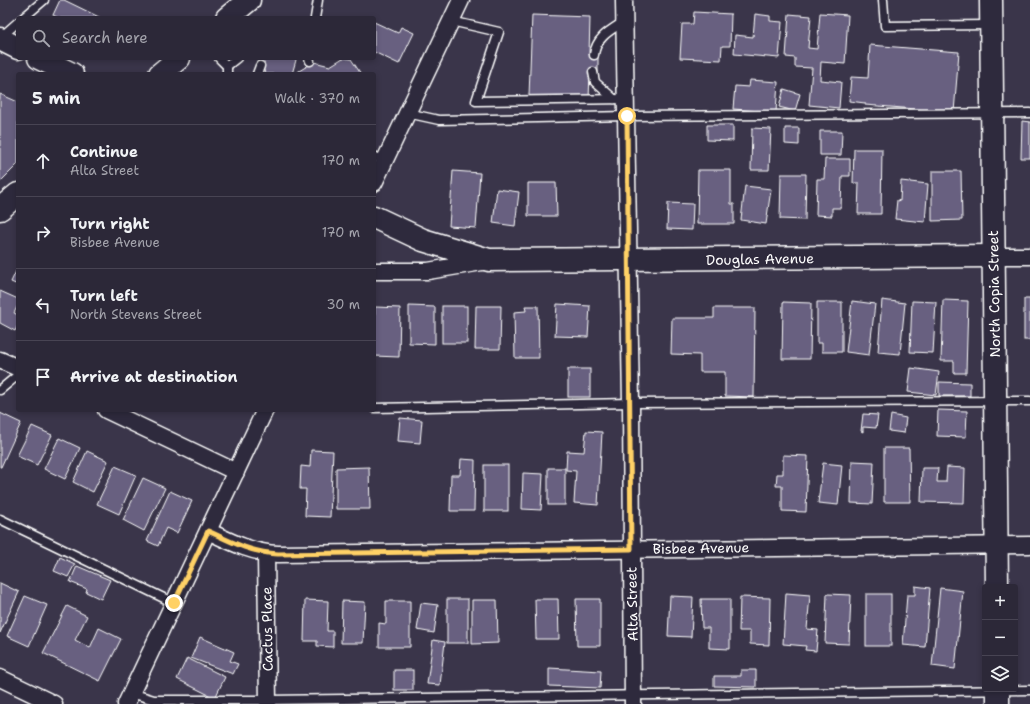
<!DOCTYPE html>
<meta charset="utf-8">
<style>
:root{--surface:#2c2838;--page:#343040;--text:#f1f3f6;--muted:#a6a6ae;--line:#484453}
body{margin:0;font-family:"Shantell Sans",sans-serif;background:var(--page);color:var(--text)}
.controls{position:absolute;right:12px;bottom:12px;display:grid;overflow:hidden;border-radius:4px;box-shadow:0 2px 6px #0003}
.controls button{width:36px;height:36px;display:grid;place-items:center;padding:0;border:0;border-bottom:1px solid var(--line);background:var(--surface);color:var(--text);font:20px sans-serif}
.stop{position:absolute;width:12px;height:12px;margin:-9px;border:3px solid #ffd166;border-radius:50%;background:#fff}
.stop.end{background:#ffd166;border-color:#fff;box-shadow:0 1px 4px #0008}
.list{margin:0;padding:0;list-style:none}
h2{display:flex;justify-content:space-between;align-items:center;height:52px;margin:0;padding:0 16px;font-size:17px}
h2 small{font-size:13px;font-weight:400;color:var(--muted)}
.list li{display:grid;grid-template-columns:26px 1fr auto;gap:12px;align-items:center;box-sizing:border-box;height:72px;padding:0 16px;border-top:1px solid var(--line)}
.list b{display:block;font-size:15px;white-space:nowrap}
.list p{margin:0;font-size:13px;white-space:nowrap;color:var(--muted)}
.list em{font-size:13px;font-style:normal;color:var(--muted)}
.icon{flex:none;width:22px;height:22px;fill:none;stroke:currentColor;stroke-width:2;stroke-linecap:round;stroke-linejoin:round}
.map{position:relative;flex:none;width:1030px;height:704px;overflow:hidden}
.search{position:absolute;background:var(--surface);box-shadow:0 2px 6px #0003;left:16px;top:16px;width:360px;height:44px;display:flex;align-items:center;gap:10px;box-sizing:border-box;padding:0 14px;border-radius:4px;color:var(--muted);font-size:15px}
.panel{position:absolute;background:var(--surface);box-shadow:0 2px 6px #0003;left:16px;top:72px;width:360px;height:340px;border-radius:4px}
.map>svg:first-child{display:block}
.building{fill:#686180;stroke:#fff}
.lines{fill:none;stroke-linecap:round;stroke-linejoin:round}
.service-casing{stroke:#fff;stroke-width:11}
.minor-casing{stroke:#fff;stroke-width:19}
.secondary-casing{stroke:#fff;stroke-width:25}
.service{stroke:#2f2a3d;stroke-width:8}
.minor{stroke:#2f2a3d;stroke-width:16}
.secondary{stroke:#2f2a3d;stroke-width:22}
.route{stroke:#ffd166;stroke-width:5}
.labels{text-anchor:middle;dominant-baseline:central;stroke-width:3;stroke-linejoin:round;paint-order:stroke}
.street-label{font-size:14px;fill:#fff;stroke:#2f2a3d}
</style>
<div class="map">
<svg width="1030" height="704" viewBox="0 0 1030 704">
<rect width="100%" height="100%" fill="#3a354a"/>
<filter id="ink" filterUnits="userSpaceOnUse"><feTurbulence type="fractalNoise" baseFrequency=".025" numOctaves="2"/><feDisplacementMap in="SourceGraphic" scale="8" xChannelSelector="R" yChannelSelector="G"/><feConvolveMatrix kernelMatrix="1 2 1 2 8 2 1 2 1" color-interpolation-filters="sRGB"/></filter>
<g filter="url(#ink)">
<!-- building -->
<g class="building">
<path d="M60,0H64L101,18H59L53,15Z"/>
<path d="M694,12L731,14L730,46H722L721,60L680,58L682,24H693Z"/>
<path d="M820,13L848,15L845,64L821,62L820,80L841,82L839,108L809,105L812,68L795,67V58L786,57L789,14L811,16L808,48L817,49Z"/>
<path d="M755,14L770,16V21L782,22L779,58L734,54L735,35L753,37Z"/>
<path d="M532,15L590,17L589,55H598V73L590,72L589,99L529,96Z"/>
<path d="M374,22L398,33L401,27L414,33L399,64L374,52Z"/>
<path d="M870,45L959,52L954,112L865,105V103L849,101L851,77L868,78Z"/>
<path d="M257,58H294L296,60L292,74H266Z"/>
<path d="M343,58L351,59L361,74H294L314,62L330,66Z"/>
<path d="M750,80L778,82L776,112L733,109L735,86L749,87Z"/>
<path d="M784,89L800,94L795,111L779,107Z"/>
<path d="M0,94L18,102V164L0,182Z"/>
<path d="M1022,121L1030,122V158H1021Z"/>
<path d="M707,125H733V141L707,140Z"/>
<path d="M752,128L771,129L769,170H751Z"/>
<path d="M785,128H799V145L785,144Z"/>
<path d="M820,131H842L841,155H820Z"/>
<path d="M854,149H882L881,214H858L859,183H853Z"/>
<path d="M825,159H850V176H842L841,208H832V216L816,215L817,179H824Z"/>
<path d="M698,170H731V204H734V224H697Z"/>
<path d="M453,171L480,173L476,228L449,226Z"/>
<path d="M932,171H961L962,220L932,221Z"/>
<path d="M781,174H806L805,220L780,219Z"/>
<path d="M901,181L928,184L925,222L895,219L897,200L900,201Z"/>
<path d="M528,183H556L557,216H528Z"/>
<path d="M745,186L771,189L766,224L741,220Z"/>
<path d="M497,189L519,192L515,226L493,223Z"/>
<path d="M668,203L693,204L692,230L667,229Z"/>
<path d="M18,267V285L11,282Z"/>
<path d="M0,291L18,299V305L14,313L18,315V325L15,331L0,323Z"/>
<rect x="1024" y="299" width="6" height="41"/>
<path d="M882,300L905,303L900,354L878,352Z"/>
<path d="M943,300L968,301L966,373H954V361H941Z"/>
<path d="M852,301L875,304L869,355L846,352Z"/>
<path d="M912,301L936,302L933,353L910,352Z"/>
<path d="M783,302L811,303L810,359H782Z"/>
<path d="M817,302H842V352H822V343H817Z"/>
<path d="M557,304L590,306L588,337L555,336Z"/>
<path d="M409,306L435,307V344L409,343Z"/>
<rect x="442" y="306" width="25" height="37"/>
<path d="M476,306H501L500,349H475Z"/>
<path d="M525,306H538L539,358H515L514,312L526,311Z"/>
<path d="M375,307L400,308L399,357L374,356Z"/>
<path d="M714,308H755L754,397L725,396V372H700V355L671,354L672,318H714Z"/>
<path d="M911,368L939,372L936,395L908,392Z"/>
<rect x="568" y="369" width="22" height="28"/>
<path d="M939,382L970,383V396H939Z"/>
<path d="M938,410L967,411L966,437L937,436Z"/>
<path d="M0,413L21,423L1,467H0Z"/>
<path d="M863,414L878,415L876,428L863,427V432L861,431Z"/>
<path d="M891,415L906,418L904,433L889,431Z"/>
<path d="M400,418L422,420L420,443L398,441Z"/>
<path d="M32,426L52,435L37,465L17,456Z"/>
<path d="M586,431L602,432L598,505L574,503L576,471L566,470L567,451L584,452Z"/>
<path d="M59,438L80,448L65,479L44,469Z"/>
<path d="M884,448H909L910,502H884Z"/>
<path d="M311,450L333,451L330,517L305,516L306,489H300L301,466L310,467Z"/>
<path d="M87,451L108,461L93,492L73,482Z"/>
<path d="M783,455L808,456L806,512L782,511V486H776L777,474H783Z"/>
<path d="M461,459L475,460L474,511H450L451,475H460Z"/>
<path d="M852,461L874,462L872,504L851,503Z"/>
<path d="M823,463L842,465L838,505L818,503Z"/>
<rect x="484" y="465" width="24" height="46"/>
<path d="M115,466L136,475L119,514L97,504Z"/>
<path d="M369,467L370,509H336V468Z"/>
<path d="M947,467L965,468L964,503L921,502L922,468H938L937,482H946Z"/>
<rect x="548" y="468" width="17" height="37"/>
<path d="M523,473L543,474L541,510L522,509Z"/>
<path d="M143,478L165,488L144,531L123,520Z"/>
<path d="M170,491L192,501L177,533L166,528L158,546L147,541Z"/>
<path d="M60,557L75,564L68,577L54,571Z"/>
<path d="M77,566L110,580L101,599L86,592L87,589L70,582Z"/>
<path d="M0,583L19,592L0,633Z"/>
<path d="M915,586L930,588L925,647L903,645L907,595H915Z"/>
<path d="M940,588L963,591L955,669L932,666Z"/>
<path d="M786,593L810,595L807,629L818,630L816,651L805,650L806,646L783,644Z"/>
<path d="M827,594L851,595L849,644L825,643Z"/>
<rect x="866" y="594" width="25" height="52"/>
<path d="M25,596L47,605L29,646L7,636Z"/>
<path d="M670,596L693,597L691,637L668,636Z"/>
<path d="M740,597L770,598L769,645L750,644V631H739Z"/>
<rect x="447" y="599" width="21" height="44"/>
<path d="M535,599H558L559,639H536Z"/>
<path d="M576,599H600V646H577Z"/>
<path d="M701,599H730V649L709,648V628H702Z"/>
<path d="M305,600L328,601L327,631H333V647L317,646V641H304Z"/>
<path d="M472,600H497L498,643L472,644Z"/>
<path d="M342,601L365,602L363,643H341Z"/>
<path d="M386,601H410V647H379V623L386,624Z"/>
<path d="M421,603L438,605L434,633L417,630Z"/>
<path d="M67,606L87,616L75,640L90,648L99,628L121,639L100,681L43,653Z"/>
<path d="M200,637L234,652L230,661L238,664L233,674L191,658Z"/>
<path d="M433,640L445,642L440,685L427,684Z"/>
<path d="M187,658L225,677L215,698L177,679Z"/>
<path d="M549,668L601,671L600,688L549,686Z"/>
<rect x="394" y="670" width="19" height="20"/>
<path d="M741,670H756V687L714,686V676H741Z"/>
</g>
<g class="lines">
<defs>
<g id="service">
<path d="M883,0L885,26L990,25"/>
<path d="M23,18L44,0"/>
<path d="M315,18L318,0"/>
<path d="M451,21L499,32L476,101L626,99"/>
<path d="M1,37L18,22"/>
<path d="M594,55C596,37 611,30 625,21"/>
<path d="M219,58L227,66V74"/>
<path d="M309,58L310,61"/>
<path d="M227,66L237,58"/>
<path d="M593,72L595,82L614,99"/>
<path d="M257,74L260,66"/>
<path d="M407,113L439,120L627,116L1030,113"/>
<path d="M374,156L384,161"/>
<path d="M0,390L18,375"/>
<path d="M374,408L631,403L1030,401"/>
<path d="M0,519L174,603"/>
<path d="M131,693L154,700H268L1030,690"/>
</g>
<g id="minor">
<path d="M624,0L631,403L633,704"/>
<path d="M374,183L461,0"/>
<path d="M993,256H1030"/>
<path d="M374,271H428L488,261"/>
<path d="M0,360L18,368"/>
<path d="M106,410L236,472"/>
<path d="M208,531C231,542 252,553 278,554L1030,545"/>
<path d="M266,554L268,704"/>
<path d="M0,678L54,704"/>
<path d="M126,704L265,410"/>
</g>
<g id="secondary">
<path d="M991,0L997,587"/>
<path d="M227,18L249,0"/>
<path d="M0,39L18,48"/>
<path d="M39,58L72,74"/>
<path d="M160,74L179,58"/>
<path d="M0,209L18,194"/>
<path d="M374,217L423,240L489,260L993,256"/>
<path d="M998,689V704"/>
</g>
</defs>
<!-- service casing -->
<use href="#service" class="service-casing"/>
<!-- minor casing -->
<use href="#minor" class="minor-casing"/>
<!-- secondary casing -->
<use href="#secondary" class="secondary-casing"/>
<!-- service -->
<use href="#service" class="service"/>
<!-- minor -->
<use href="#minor" class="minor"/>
<!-- secondary -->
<use href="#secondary" class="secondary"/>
</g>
</g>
<g class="lines" filter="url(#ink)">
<!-- route -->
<path class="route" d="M174,603L208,531C231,542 252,553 278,554L631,549L627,116"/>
</g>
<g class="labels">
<!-- street labels -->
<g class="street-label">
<text transform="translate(760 259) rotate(-1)">Douglas Avenue</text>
<text transform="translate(994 294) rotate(-91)">North Copia Street</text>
<text transform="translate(701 548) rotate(-1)">Bisbee Avenue</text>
<text transform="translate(632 604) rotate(-91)">Alta Street</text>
<text transform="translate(267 629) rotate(-91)">Cactus Place</text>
</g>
</g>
</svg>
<div class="controls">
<button>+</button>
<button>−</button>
<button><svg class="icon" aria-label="layers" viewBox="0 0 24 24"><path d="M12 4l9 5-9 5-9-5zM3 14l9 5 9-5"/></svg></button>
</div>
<div class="stop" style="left:627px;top:116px"></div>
<div class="stop end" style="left:174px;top:603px"></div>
<div class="search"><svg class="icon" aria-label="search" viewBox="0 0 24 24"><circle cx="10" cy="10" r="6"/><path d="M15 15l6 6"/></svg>Search here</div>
<section class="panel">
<h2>5 min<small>Walk · 370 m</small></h2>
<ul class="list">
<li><svg class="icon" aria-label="ahead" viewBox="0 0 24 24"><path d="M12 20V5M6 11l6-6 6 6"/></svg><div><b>Continue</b><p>Alta Street</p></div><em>170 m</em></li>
<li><svg class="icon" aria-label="right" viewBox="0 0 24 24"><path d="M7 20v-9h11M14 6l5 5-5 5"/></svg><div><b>Turn right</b><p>Bisbee Avenue</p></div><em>170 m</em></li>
<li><svg class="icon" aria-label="left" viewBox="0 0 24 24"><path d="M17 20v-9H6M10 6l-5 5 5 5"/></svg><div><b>Turn left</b><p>North Stevens Street</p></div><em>30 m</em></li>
<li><svg class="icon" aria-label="arrive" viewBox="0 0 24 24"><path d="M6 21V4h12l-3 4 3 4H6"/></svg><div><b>Arrive at destination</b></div></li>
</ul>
</section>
</div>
